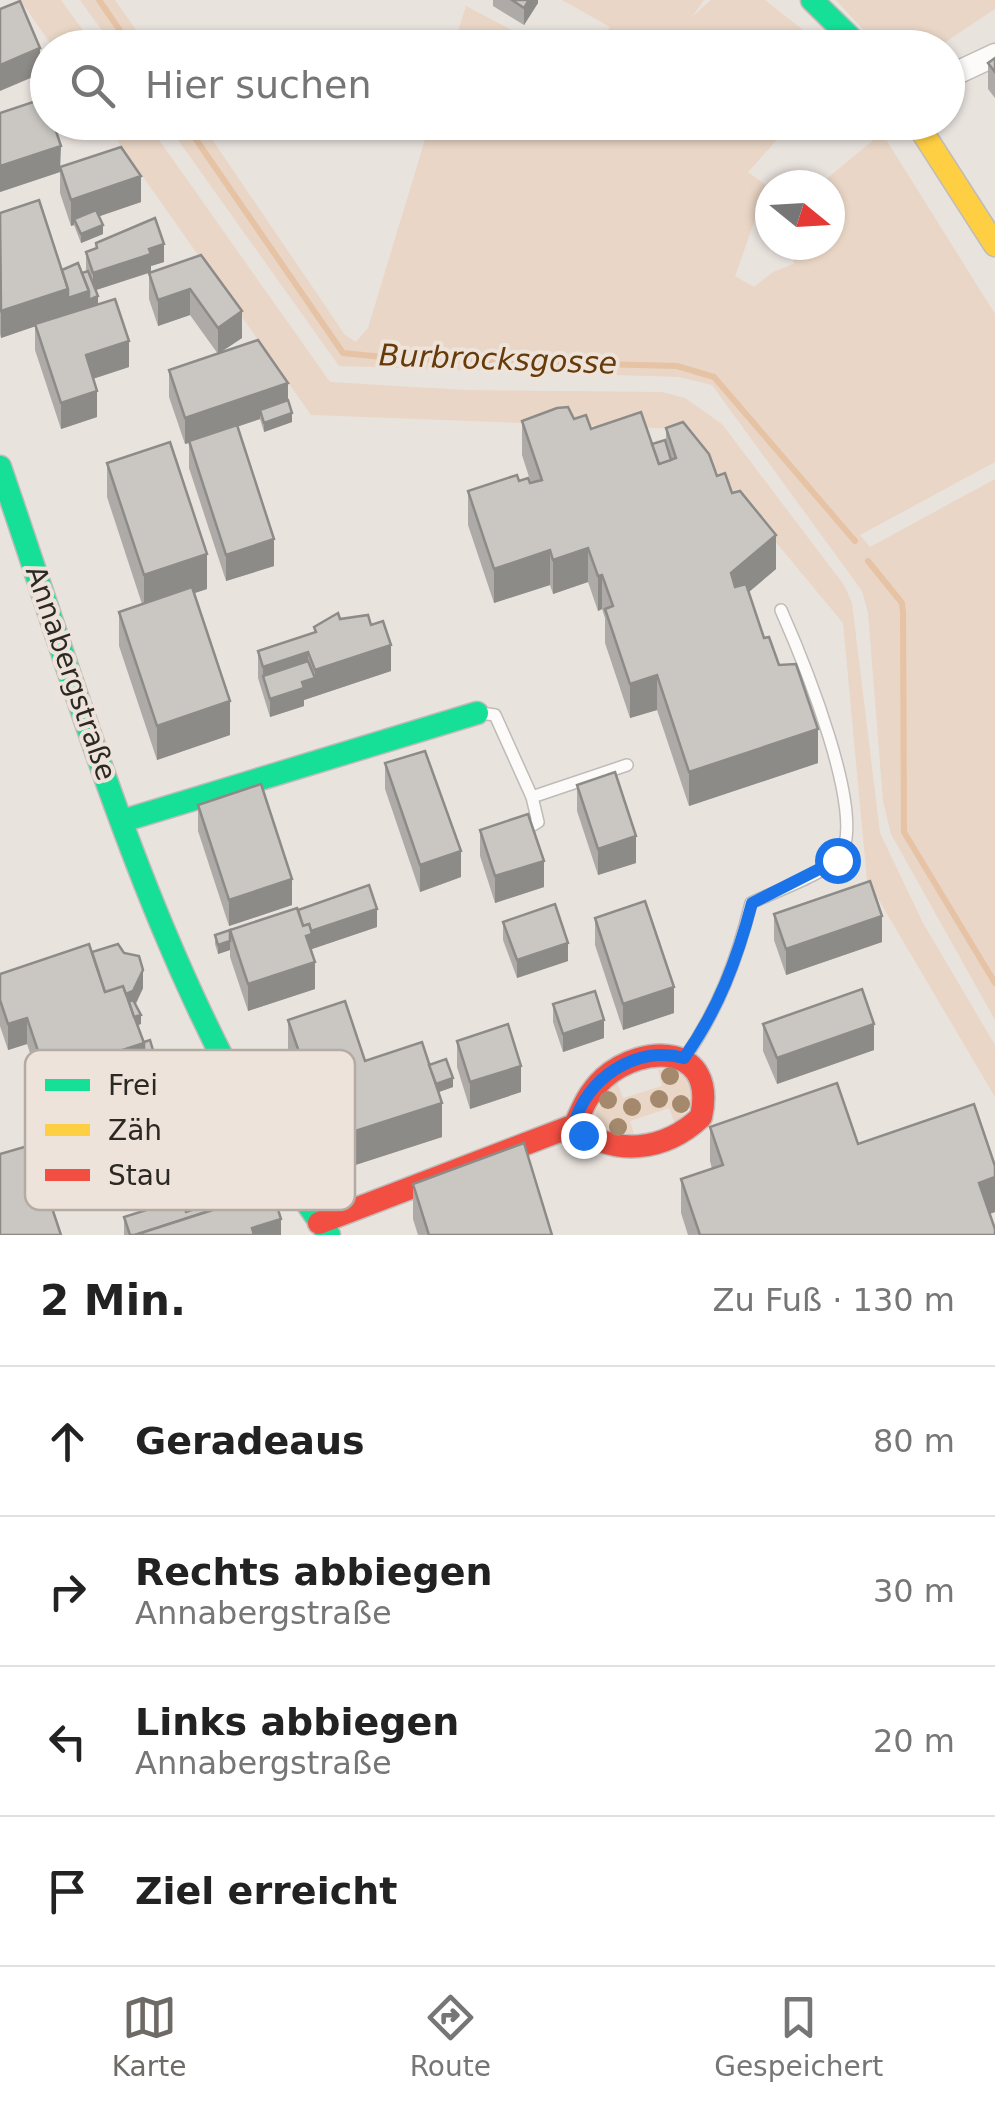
<!DOCTYPE html>
<html lang="de">
<meta charset="utf-8">
<style>
:root{--surface:#fff;--page:#f2f2f2;--text:#222;--muted:#767676;--line:#e0e0e0;--accent:#6e6a66}
body{margin:0;font-family:"DejaVu Sans",sans-serif;background:var(--page);color:var(--text)}
.compass{position:absolute;left:755px;top:170px;width:90px;height:90px;border-radius:50%;background:var(--surface);box-shadow:0 2px 8px #0004;rotate:108deg}
.stop{position:absolute;width:30px;height:30px;margin:-22px;border:8px solid #1a73e8;border-radius:50%;background:#fff}
.stop.end{background:#1a73e8;border-color:#fff;box-shadow:0 2px 10px #0008}
.list{margin:0;padding:0;list-style:none}
h2{display:flex;justify-content:space-between;align-items:center;height:130px;margin:0;padding:0 40px;font-size:42px}
h2 small{font-size:32px;font-weight:400;color:var(--muted)}
.list li{display:grid;grid-template-columns:65px 1fr auto;gap:30px;align-items:center;box-sizing:border-box;height:150px;padding:0 40px;border-top:2px solid var(--line)}
.list b{display:block;font-size:38px;white-space:nowrap}
.list p{margin:0;font-size:32px;white-space:nowrap;color:var(--muted)}
.list em{font-size:32px;font-style:normal;color:var(--muted)}
.icon{flex:none;width:55px;height:55px;fill:none;stroke:currentColor;stroke-width:2;stroke-linecap:round;stroke-linejoin:round}
.map{position:relative;flex:none;width:995px;height:1235px;overflow:hidden}
.search{position:absolute;background:var(--surface);box-shadow:0 2px 8px #0004;left:30px;right:30px;top:30px;height:110px;display:flex;align-items:center;gap:25px;box-sizing:border-box;padding:0 35px;border-radius:55px;color:var(--muted);font-size:38px}
.sheet{height:730px;background:var(--surface)}
nav{display:flex;justify-content:space-around;align-items:center;box-sizing:border-box;height:140px;border-top:2px solid var(--line);background:var(--surface);font-size:28px;color:var(--muted)}
nav a{display:grid;justify-items:center;gap:5px}
nav .on{color:var(--accent)}
.map>svg:first-child{display:block}
.green{fill:#e9d6c6}
.lines{fill:none;stroke-linecap:round;stroke-linejoin:round}
.stream{stroke:#e6c3a5;stroke-width:6}
.lane-casing{stroke:#bfbbb8;stroke-width:14}
.street-casing{stroke:#bfbbb8;stroke-width:25}
.fast-casing{stroke:#bfbbb8;stroke-width:25}
.slow-casing{stroke:#bfbbb8;stroke-width:25}
.jam-casing{stroke:#bfbbb8;stroke-width:25}
.lane{stroke:#fcfbfa;stroke-width:11}
.street{stroke:#fcfbfa;stroke-width:22}
.fast{stroke:#16e098;stroke-width:22}
.slow{stroke:#ffcf43;stroke-width:22}
.jam{stroke:#f24e42;stroke-width:22}
.tree{fill:#a4896d}
.wall{fill:#aeaaa7}
.shaded-wall{fill:#8d8b88}
.building{fill:#cac6c2;stroke:#8d8b88;stroke-width:2.5}
.route{stroke:#1a73e8;stroke-width:12}
.labels{text-anchor:middle;dominant-baseline:central;stroke-width:8;stroke-linejoin:round;paint-order:stroke}
.street-label{font-size:28px;fill:#2c2925;stroke:#ede3da}
.water-label{font-size:30px;font-style:italic;fill:#673b09;stroke:#ede3da}
.key{fill:#ede3da;stroke:#b3aba4;stroke-width:2.5}
.key-label{font-size:28px;fill:#2c2925}
</style>
<div class="map">
<svg width="995" height="1235" viewBox="0 0 995 1235">
<rect width="100%" height="100%" fill="#e9e3de"/>
<!-- green -->
<g class="green">
<path d="M20,0H61L95,47H53Z"/>
<path d="M80,0H115L148,47H114Z"/>
<path d="M562,0H704L692,17L711,0H765L825,47H594L610,27Z"/>
<path d="M836,0H995V9L938,47H879Z"/>
<path d="M466,6L538,44L546,47H453Z"/>
<path d="M105,123H147L330,382L465,390L662,392L685,398L722,424L844,585L852,603L880,833L923,923L995,1045V1097L867,880L843,623L682,429L311,415Z"/>
<path d="M166,123H201L345,335L356,342L368,328L430,123H792L748,172L767,186L735,276L754,287L773,272L794,264L790,245H830V185H819L882,133L995,314V462L860,535L870,547L995,479V1020L891,834L883,801L868,613L862,591L712,385L679,377L339,366Z"/>
<path d="M658,1069L682,1070L697,1097L675,1124L669,1108L630,1121L635,1137L599,1126L595,1111L617,1082L623,1098L662,1086Z"/>
</g>
<g class="lines">
<!-- stream -->
<g class="stream">
<path d="M99,0L132,48"/>
<path d="M184,122L343,353L403,359L677,366L714,377L855,541"/>
<path d="M868,561L902,603L903,613L904,832L995,983"/>
</g>
<defs>
<g id="lane">
<path d="M481,713L495,715L532,797L538,822L519,833"/>
<path d="M532,797L627,765"/>
<path d="M684,1059C718,1010 737,960 751,903C773,892 825,874 839,857C870,820 800,653 781,610"/>
</g>
<path id="street" d="M948,77L995,55"/>
<g id="fast">
<path d="M812,0L861,48"/>
<path d="M0,467C90,728 166,1008 329,1235"/>
<path d="M122,821L477,713"/>
</g>
<path id="slow" d="M916,122L995,245"/>
<path id="jam" d="M319,1223L575,1125C583,1106 589,1092 604,1078C644,1043 717,1044 701,1117C665,1151 614,1158 575,1125"/>
</defs>
<!-- lane casing -->
<use href="#lane" class="lane-casing"/>
<!-- street casing -->
<use href="#street" class="street-casing"/>
<!-- fast casing -->
<use href="#fast" class="fast-casing"/>
<!-- slow casing -->
<use href="#slow" class="slow-casing"/>
<!-- jam casing -->
<use href="#jam" class="jam-casing"/>
<!-- lane -->
<use href="#lane" class="lane"/>
<!-- street -->
<use href="#street" class="street"/>
<!-- fast -->
<use href="#fast" class="fast"/>
<!-- slow -->
<use href="#slow" class="slow"/>
<!-- jam -->
<use href="#jam" class="jam"/>
</g>
<!-- trees -->
<g class="tree">
<circle cx="670" cy="1076" r="9"/>
<circle cx="659" cy="1099" r="9"/>
<circle cx="608" cy="1100" r="9"/>
<circle cx="681" cy="1104" r="9"/>
<circle cx="632" cy="1107" r="9"/>
<circle cx="618" cy="1127" r="9"/>
</g>
<!-- wall -->
<g class="wall">
<path d="M493,0H538V3L524,25L493,6Z"/>
<path d="M995,58V98L988,89V63Z"/>
<path d="M0,113L61,167L141,202L99,216L103,234L81,243L74,225L71,226L60,193V172L0,192Z"/>
<path d="M0,213L62,270L82,273L86,272V252L96,248V243L164,262L151,266V272L201,255L242,338L219,353L288,400L292,422L264,432L260,419L237,427L274,566L226,581L189,468V443L185,444L169,397V370L218,354L190,315L158,326L149,299V273L96,290L98,304L129,367L93,379L97,417L61,429L35,350V326L1,338L0,334Z"/>
<path d="M574,419L591,429L652,444H666V428L717,476L732,493L776,569L749,592L764,638L779,665L818,763L689,806L657,710L630,718L605,643V618L602,609L598,611L588,582L553,594L550,585L494,603L468,525V491L519,481L531,483L522,455V421Z"/>
<path d="M107,463L207,589L194,593L230,735L157,760L119,646V612L142,604L107,497Z"/>
<path d="M340,619L371,625L391,671L304,700V706L270,717L258,678V651L314,633V627Z"/>
<path d="M385,763L461,877L420,892L385,789Z"/>
<path d="M577,785L636,863L598,875L577,811Z"/>
<path d="M198,805L292,905L229,926L198,831Z"/>
<path d="M480,830L544,887L495,903L480,856Z"/>
<path d="M298,910L377,927L312,949L315,989L248,1011L230,957V950L218,954L215,944V935Z"/>
<path d="M774,914L882,942L786,975L774,940Z"/>
<path d="M595,918L674,1013L623,1030L595,945Z"/>
<path d="M503,922L568,961L517,978L503,940Z"/>
<path d="M92,952L143,988L136,1004L141,1024L137,1025L155,1066L147,1081L126,1088L123,1076L46,1101L27,1044L8,1050L0,1026V974Z"/>
<path d="M553,1004L604,1038L563,1052L553,1022Z"/>
<path d="M288,1020L365,1061L429,1065L453,1087L438,1092L442,1137L346,1168L327,1109L309,1115L288,1054Z"/>
<path d="M763,1024L874,1050L777,1084L763,1051Z"/>
<path d="M457,1041L521,1092L470,1109L457,1067Z"/>
<path d="M710,1127L995,1166V1212L990,1214L995,1235H688L681,1213V1179L712,1169L710,1161Z"/>
<path d="M131,1139L169,1191L145,1198L131,1157Z"/>
<path d="M167,1146L229,1172L178,1189L167,1155Z"/>
<path d="M413,1184L552,1235H418L413,1219Z"/>
<path d="M186,1212L281,1235H124V1217Z"/>
</g>
<!-- shaded-wall -->
<g class="shaded-wall">
<path d="M529,0H538V3L524,25V8Z"/>
<path d="M40,48V74L0,91V65Z"/>
<path d="M61,146L60,172L0,192V166Z"/>
<path d="M141,176V202L77,224L74,219V225L71,226V200Z"/>
<path d="M103,225V234L81,243V234Z"/>
<path d="M164,244V262L151,266V272L93,291V273Z"/>
<path d="M68,289L89,291L98,296V305L1,338V311Z"/>
<path d="M190,289V315L158,326V300Z"/>
<path d="M242,311V338L218,354V328Z"/>
<path d="M129,341V367L86,381V355Z"/>
<path d="M288,383V410H260V419L185,444V418Z"/>
<path d="M97,391V417L61,429V403Z"/>
<path d="M292,413V422L264,432V423Z"/>
<path d="M776,535V569L731,607V573Z"/>
<path d="M274,539V566L226,581V555Z"/>
<path d="M588,548V582L553,594V560Z"/>
<path d="M550,550V585L494,603V569Z"/>
<path d="M207,554V589L144,610V575Z"/>
<path d="M602,575V609L598,611V576Z"/>
<path d="M391,645V671L304,700V706L270,717V699L302,682L315,678V670Z"/>
<path d="M308,652V679L263,676V694V667Z"/>
<path d="M657,675V710L630,718V684Z"/>
<path d="M230,701V735L157,760V726Z"/>
<path d="M818,729V763L689,806V772Z"/>
<path d="M636,836V863L598,875V849Z"/>
<path d="M461,851V877L420,892V865Z"/>
<path d="M544,861V887L495,903V876Z"/>
<path d="M292,879V905L229,926V900Z"/>
<path d="M377,909V927L312,949V960L303,934Z"/>
<path d="M882,916V942L786,975V949Z"/>
<path d="M230,941V950L218,954V945Z"/>
<path d="M568,943V961L517,978V960Z"/>
<path d="M315,962V989L248,1011V984Z"/>
<path d="M143,970V988L133,1009L105,1018Z"/>
<path d="M674,987V1013L623,1030V1004Z"/>
<path d="M141,1015V1024L130,1028V1019Z"/>
<path d="M27,1018V1044L8,1050V1024Z"/>
<path d="M604,1020V1038L563,1052V1034Z"/>
<path d="M874,1024V1050L777,1084V1058Z"/>
<path d="M144,1043V1069L123,1067V1076L46,1101V1075Z"/>
<path d="M155,1057V1066L147,1081L126,1088V1079Z"/>
<path d="M521,1066V1092L470,1109V1082Z"/>
<path d="M327,1074V1109L309,1115V1081Z"/>
<path d="M453,1078V1087L428,1096V1087Z"/>
<path d="M442,1103V1137L346,1168V1134Z"/>
<path d="M229,1163V1172L178,1189V1180Z"/>
<path d="M169,1173V1191L145,1198V1180Z"/>
<path d="M995,1177V1212L979,1217V1183Z"/>
<path d="M281,1219V1235H185Z"/>
</g>
<!-- building -->
<g class="building">
<path d="M512,0H529L524,8Z"/>
<path d="M20,1L40,48L0,65V9Z"/>
<path d="M995,58V72L988,63Z"/>
<path d="M45,98L48,106V122H53L61,146L0,166V113Z"/>
<path d="M121,147L141,176L71,200L60,167Z"/>
<path d="M39,200L68,289L1,311L0,213Z"/>
<path d="M96,210L103,225L81,234L74,219Z"/>
<path d="M155,218L164,244L149,249L151,254L93,273L86,252L97,248L96,243Z"/>
<path d="M201,255L242,311L218,328L190,289L158,300L149,273Z"/>
<path d="M78,263L89,291L68,298V289L62,270Z"/>
<path d="M88,271L98,296L89,300V291L82,273Z"/>
<path d="M115,299L129,341L86,355L97,391L61,403L35,324Z"/>
<path d="M258,340L288,383L185,418L169,370Z"/>
<path d="M288,400L292,413L264,423L260,410Z"/>
<path d="M568,407L574,419L586,415L591,429L641,412L659,464L676,458L666,428L683,422L709,454L717,476L725,473L732,493L740,491L776,535L731,573L735,587L746,584L764,638L769,637L779,665L796,664L818,729L689,772L657,675L630,684L605,609L613,606L602,575L598,576L588,548L553,560L550,550L494,569L468,491L517,475L519,481L528,478L530,483L542,480L522,421L557,408Z"/>
<path d="M237,425L274,539L226,555L189,441Z"/>
<path d="M665,440L671,460L659,464L652,444Z"/>
<path d="M170,442L207,554L144,575L107,463Z"/>
<path d="M192,587L230,701L157,726L119,612Z"/>
<path d="M338,613L340,619L368,615L371,625L383,621L391,645L315,670L308,652L263,667L258,651L316,632L314,627Z"/>
<path d="M308,661L315,678L302,682L304,688L270,699L263,676Z"/>
<path d="M425,751L461,851L420,865L385,763Z"/>
<path d="M615,772L636,836L598,849L577,785Z"/>
<path d="M261,784L292,879L229,900L198,805Z"/>
<path d="M528,814L544,861L495,876L480,830Z"/>
<path d="M870,881L882,916L786,949L774,914Z"/>
<path d="M369,885L377,909L311,931L309,924L303,926L298,910Z"/>
<path d="M645,901L674,987L623,1004L595,918Z"/>
<path d="M555,904L568,943L517,960L503,922Z"/>
<path d="M297,908L303,926L309,924L312,934L306,936L315,962L248,984L230,930Z"/>
<path d="M230,930V941L218,945L215,935Z"/>
<path d="M89,944L105,992L123,986L144,1043L46,1075L27,1018L8,1024L0,1000V974Z"/>
<path d="M118,944L124,953L139,956L143,970L133,991L126,994L123,986L105,992L92,952Z"/>
<path d="M862,989L874,1024L777,1058L763,1024Z"/>
<path d="M595,991L604,1020L563,1034L553,1004Z"/>
<path d="M133,1000L141,1015L134,1017L129,1002Z"/>
<path d="M345,1001L365,1061L422,1042L442,1103L346,1134L327,1074L309,1081L288,1020Z"/>
<path d="M508,1024L521,1066L470,1082L457,1041Z"/>
<path d="M150,1040L155,1057L147,1072L126,1079L123,1067L144,1060V1042Z"/>
<path d="M446,1059L453,1078L436,1084L429,1065Z"/>
<path d="M837,1083L858,1144L974,1104L995,1166V1177L979,1183L995,1229V1235H700L681,1179L723,1165L710,1127Z"/>
<path d="M524,1143L552,1235H429L413,1184Z"/>
<path d="M31,1145L61,1235H0V1154Z"/>
<path d="M265,1186L267,1192L135,1235H130L124,1217L181,1199L186,1212Z"/>
<path d="M272,1191L281,1219L252,1228L254,1235H135Z"/>
</g>
<g class="lines">
<!-- route -->
<path class="route" d="M583,1135L574,1125C585,1080 636,1044 684,1058C718,1010 737,960 752,903L837,860"/>
</g>
<g class="labels">
<!-- street labels -->
<g class="street-label">
<text transform="translate(71 673) rotate(71)">Annabergstraße</text>
</g>
<!-- water labels -->
<g class="water-label">
<text transform="translate(498 359) rotate(2)">Burbrocksgosse</text>
</g>
</g>
<!-- legend -->
<rect x="25" y="1050" width="330" height="160" rx="15" class="key"/>
<rect x="45" y="1079" width="45" height="12" fill="#16e098"/>
<rect x="45" y="1124" width="45" height="12" fill="#ffcf43"/>
<rect x="45" y="1169" width="45" height="12" fill="#f24e42"/>
<g class="key-label">
<text x="108" y="1095">Frei</text>
<text x="108" y="1140">Zäh</text>
<text x="108" y="1185">Stau</text>
</g>
</svg>
<svg class="compass" viewBox="-18 -18 36 36"><path d="M0-13l5 13h-10z" fill="#e53935"/><path d="M0 13l5-13h-10z" fill="#767676"/></svg>
<div class="stop" style="left:837px;top:860px"></div>
<div class="stop end" style="left:583px;top:1135px"></div>
<div class="search"><svg class="icon" aria-label="search" viewBox="0 0 24 24"><circle cx="10" cy="10" r="6"/><path d="M15 15l6 6"/></svg>Hier suchen</div>
</div>
<section class="sheet">
<h2>2 Min.<small>Zu Fuß · 130 m</small></h2>
<ul class="list">
<li><svg class="icon" aria-label="ahead" viewBox="0 0 24 24"><path d="M12 20V5M6 11l6-6 6 6"/></svg><div><b>Geradeaus</b></div><em>80 m</em></li>
<li><svg class="icon" aria-label="right" viewBox="0 0 24 24"><path d="M7 20v-9h11M14 6l5 5-5 5"/></svg><div><b>Rechts abbiegen</b><p>Annabergstraße</p></div><em>30 m</em></li>
<li><svg class="icon" aria-label="left" viewBox="0 0 24 24"><path d="M17 20v-9H6M10 6l-5 5 5 5"/></svg><div><b>Links abbiegen</b><p>Annabergstraße</p></div><em>20 m</em></li>
<li><svg class="icon" aria-label="arrive" viewBox="0 0 24 24"><path d="M6 21V4h12l-3 4 3 4H6"/></svg><div><b>Ziel erreicht</b></div></li>
</ul>
</section>
<nav>
<a class="on"><svg class="icon" aria-label="map" viewBox="0 0 24 24"><path d="M3 6l6-2 6 2 6-2v14l-6 2-6-2-6 2zM9 4v14M15 6v14"/></svg>Karte</a>
<a><svg class="icon" aria-label="directions" viewBox="0 0 24 24"><path d="M12 3l9 9-9 9-9-9zM9 14v-3h6M13 9l2 2-2 2"/></svg>Route</a>
<a><svg class="icon" aria-label="saved" viewBox="0 0 24 24"><path d="M7 4h10v16l-5-4-5 4z"/></svg>Gespeichert</a>
</nav>
